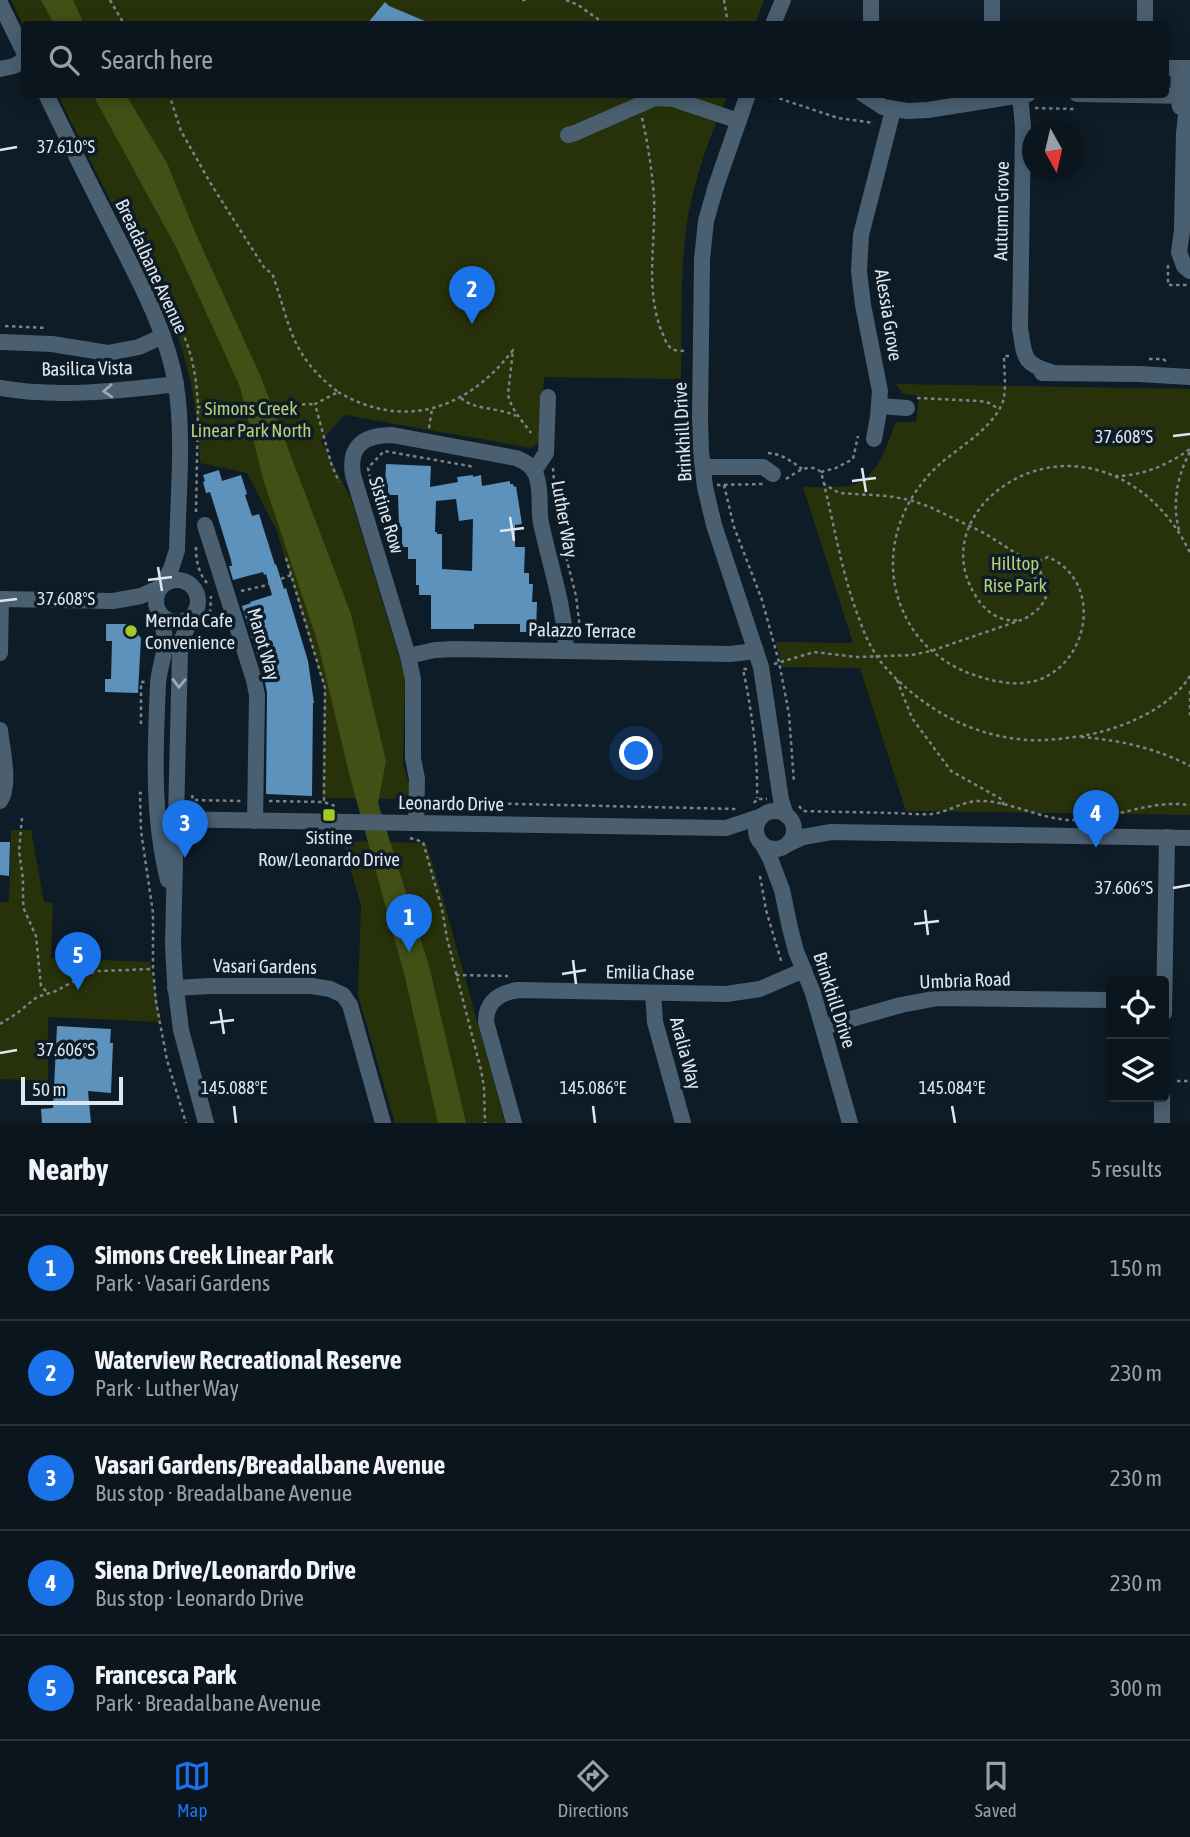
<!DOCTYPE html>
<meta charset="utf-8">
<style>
:root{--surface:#0a151d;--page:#131e26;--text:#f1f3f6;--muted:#999fa4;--line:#2a343b;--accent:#1a73e8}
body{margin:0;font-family:"Asap Condensed",sans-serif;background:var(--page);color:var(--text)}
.controls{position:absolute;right:21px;bottom:21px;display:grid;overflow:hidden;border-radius:7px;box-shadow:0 4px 18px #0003}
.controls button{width:63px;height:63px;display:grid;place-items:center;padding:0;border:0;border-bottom:2px solid var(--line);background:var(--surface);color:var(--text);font:35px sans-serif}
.compass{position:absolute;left:1022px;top:119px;width:63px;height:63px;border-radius:50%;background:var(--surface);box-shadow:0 4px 18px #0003;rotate:172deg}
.scale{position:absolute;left:21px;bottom:18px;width:102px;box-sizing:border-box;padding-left:7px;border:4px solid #dee7ef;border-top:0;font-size:19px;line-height:24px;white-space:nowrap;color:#dee7ef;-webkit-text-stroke:5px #0e1c27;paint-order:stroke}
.you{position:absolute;left:637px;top:754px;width:24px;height:24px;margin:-18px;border:5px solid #fff;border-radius:50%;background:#1a73e8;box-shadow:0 0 0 10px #1a73e833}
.badge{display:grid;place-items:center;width:46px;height:46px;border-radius:50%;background:var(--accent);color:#fff;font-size:23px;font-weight:700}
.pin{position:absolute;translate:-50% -58px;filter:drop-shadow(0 2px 4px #0008)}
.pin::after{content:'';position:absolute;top:37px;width:24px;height:21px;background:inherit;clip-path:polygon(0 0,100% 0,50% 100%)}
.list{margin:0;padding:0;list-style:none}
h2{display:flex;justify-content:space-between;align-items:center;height:91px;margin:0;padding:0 28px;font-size:30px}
h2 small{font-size:23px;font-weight:400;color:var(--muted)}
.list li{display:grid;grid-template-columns:46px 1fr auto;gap:21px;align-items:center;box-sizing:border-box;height:105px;padding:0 28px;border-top:2px solid var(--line)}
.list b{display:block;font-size:26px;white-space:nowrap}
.list p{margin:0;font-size:23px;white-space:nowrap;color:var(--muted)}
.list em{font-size:23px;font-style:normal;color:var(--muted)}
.icon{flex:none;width:38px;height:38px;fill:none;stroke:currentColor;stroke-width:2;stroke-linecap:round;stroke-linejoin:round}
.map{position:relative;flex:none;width:1190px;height:1123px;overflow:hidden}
.search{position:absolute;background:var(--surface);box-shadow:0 4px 18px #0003;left:21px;right:21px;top:21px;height:77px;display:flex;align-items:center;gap:18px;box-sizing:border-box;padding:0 24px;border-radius:7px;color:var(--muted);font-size:26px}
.sheet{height:616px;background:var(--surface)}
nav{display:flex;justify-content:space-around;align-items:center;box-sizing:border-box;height:98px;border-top:2px solid var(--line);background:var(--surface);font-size:19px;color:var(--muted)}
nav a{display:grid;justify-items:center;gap:4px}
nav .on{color:var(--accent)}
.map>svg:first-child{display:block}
.green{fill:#28320a}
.water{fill:#425015}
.building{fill:#5c92bb;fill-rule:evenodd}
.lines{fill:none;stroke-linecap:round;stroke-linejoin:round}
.path{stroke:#78838c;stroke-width:2.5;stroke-dasharray:3.5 3.5;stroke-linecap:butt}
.minor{stroke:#4a6071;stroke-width:16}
.oneway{stroke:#9baab6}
.ticks{fill:none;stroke:#dee7ef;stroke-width:2.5}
.poi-dot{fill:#a5c823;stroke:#0e1c27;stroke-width:2.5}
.labels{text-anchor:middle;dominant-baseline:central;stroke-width:7;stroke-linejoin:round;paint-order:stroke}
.street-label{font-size:19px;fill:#dee7ef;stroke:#0e1c27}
.park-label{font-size:19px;fill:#b7cf79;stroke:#0e1c27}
.poi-label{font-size:19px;fill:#dee7ef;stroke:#0e1c27;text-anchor:start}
.ticks-label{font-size:18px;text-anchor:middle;fill:#dee7ef;stroke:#0e1c27;stroke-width:7;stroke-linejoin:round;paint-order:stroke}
</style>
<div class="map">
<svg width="1190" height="1123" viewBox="0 0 1190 1123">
<rect width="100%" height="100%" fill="#0e1c27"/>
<!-- green -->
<g class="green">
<path d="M11,0H764L755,24H24V27Z"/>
<path d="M58,95H728C709,135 689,195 685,239C680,285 682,333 681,379L544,377L541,441L531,448L345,415L321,440L351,499L405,676L403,764L411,790L404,799L322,798L324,687L276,529L247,473L200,463C199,418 192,381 179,339Z"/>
<path d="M896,384L1190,389V815L906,811L860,668L782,667L776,642L853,643L803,487C818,487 834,488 848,486C878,481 886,446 896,422H916L919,396L902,393Z"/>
<path d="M11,830H31L44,902L53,903L51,958L150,962L161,1022L48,1017V1081L0,1079V902H9Z"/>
<path d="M343,841L426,843L446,909L505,1123H395L358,995L361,906Z"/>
</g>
<!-- water -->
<g class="water">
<path d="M41,0H73L84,24H54Z"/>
<path d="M93,95H126L167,163L195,232L260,375L351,614L386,761L378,803L429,966L466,1123H438L405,977L350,777L317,640L264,482L240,387L177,249Z"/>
</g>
<!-- building -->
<g class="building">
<path d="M385,2L389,6L432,24H367Z"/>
<path d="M386,464L431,466L430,487L458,482L457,477L473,475V477L481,475L482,486L510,481V484H513L514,487L516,486L522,524L515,525V547H525L524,573H529V584H533L532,602H537L536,632H520V624H474V629H431V595H419V585H416V559H408V547H402V527H399L398,495H388V485H385ZM456,499L459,521L473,519L472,571L442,569V534H437V532H435L436,501Z"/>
<path d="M219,470L222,481L241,475L247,494L245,495L252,516L259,514L275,565L276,564L284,589L286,588L308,661L314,703H313L312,796L266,794L267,693L264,677L242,606L251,603L250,602L272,595L266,574L264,575L263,572L233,580L229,566H232L231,560L211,495L210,492L206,493L203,482L205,481L203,475Z"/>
<path d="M106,624H128L141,638L138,693L105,692V679H111L112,641H106Z"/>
<path d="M0,842H10L9,876L0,875Z"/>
<path d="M57,1026L111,1029L110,1043H113L111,1093L88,1091L91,1123H42L41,1109L53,1108Z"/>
</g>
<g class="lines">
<!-- path -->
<g class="path">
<path d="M110,0L124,24"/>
<path d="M522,0H529"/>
<path d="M566,0L578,5L605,24"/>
<path d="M724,0L728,24"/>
<path d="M169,94L181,131L211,184L265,269L272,273C291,326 289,354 338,392L315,404L331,463L339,482"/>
<path d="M766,94L838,118L874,123"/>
<path d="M1035,108L1074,109"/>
<path d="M642,118C648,144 652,171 654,197C656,242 645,287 661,330C664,336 666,345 672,349C676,351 682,351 687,351"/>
<path d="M1168,265V285H1187"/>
<path d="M170,314C190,335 197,377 198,407L206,408L315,404"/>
<path d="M5,326L47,328"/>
<path d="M1009,356H1004C1004,369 1007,393 1002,404C991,429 961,446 941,463C889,509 875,583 920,639C936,657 955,669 977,676C996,682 1016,686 1035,681C1090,665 1104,581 1048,557L1039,561L1036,566"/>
<path d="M1149,359H1163L1166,361"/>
<path d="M338,392C405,431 468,409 513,350L508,394C511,410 522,420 531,433"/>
<path d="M461,398C473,410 498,407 516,416"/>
<path d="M917,398L980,401L989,403L999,409"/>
<path d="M429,428L432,409"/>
<path d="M768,453C782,454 791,461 802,469"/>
<path d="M553,468L554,482"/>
<path d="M821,472L836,468L853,459L858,436"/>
<path d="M1115,476C1142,476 1168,465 1190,449"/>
<path d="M370,478L368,468L384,451L475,467"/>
<path d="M786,479C797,472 809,462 821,472C834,522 841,573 860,621C864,633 869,644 876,655C883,666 894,677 904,686C937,715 974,734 1018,739C1039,742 1060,739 1081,736C1119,730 1169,710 1190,676"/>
<path d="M717,485L763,484"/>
<path d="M724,485L734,527L762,600L779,662L789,714L794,783"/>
<path d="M196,512L198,407"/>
<path d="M556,517L576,596L581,637"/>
<path d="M1179,530C1172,504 1177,476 1190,452"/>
<path d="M196,547C196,560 198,572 207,583"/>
<path d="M286,558L325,688L324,801"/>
<path d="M1026,563L1022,571V577L1026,580H1033L1042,573"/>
<path d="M241,591L263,586L291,575"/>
<path d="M207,619L210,614L211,596"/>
<path d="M1017,620C1000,622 986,612 977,598C934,533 999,466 1067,466C1122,466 1168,505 1190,553"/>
<path d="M774,664L814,652L856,657L912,655L931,651L1024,619C1048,606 1055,588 1036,566L984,533L930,507L910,500L888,496L839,493L824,484"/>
<path d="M747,669H743C752,712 758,755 757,798"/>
<path d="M897,680L912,718L951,771L1003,800V805"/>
<path d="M1190,691V719"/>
<path d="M141,724V682H145"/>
<path d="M1081,737C1119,740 1156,748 1190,766"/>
<path d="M142,793H140L141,831L153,913V969L156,1002L167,1060L186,1123"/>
<path d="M192,795L193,800L241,801"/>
<path d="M269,801L324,802L335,806"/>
<path d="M431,802L736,809"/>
<path d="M754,803L757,799H767"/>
<path d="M799,806L803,811C832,812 861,812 889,813C903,813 919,815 932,814C949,812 962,801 979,801C1008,800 1041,820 1073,820C1113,820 1150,799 1190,805"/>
<path d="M22,818L19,851L23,879V902L24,909L36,936L41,986L48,993"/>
<path d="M410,838L423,842L442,909L447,938L481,1070L484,1087L485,1123"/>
<path d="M760,876L766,910L782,964"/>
<path d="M456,975L508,976"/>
<path d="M0,1024L16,1014L37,997L56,991L87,974L98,971L153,969"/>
<path d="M1177,1081H1190"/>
</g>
<!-- minor -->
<g class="minor">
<path d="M871,0V24"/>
<path d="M992,0V24"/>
<path d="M1145,0V24"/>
<path d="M0,3L24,52"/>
<path d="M773,24L783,0"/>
<path d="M1166,68H1190"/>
<path d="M1179,68L1178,96L1180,107"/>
<path d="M0,69L14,66L24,60"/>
<path d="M1190,81L1184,133L1182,231L1179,252L1184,266L1190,271"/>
<path d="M46,94C69,142 93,190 117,237C141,285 167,332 176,385C184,436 178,498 177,550L171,569L162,585"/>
<path d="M748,94L716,186L706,221L702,259L700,419L701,452L705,487L714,525L761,667L781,800L786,815"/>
<path d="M863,94L883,107L907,111L928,110L1028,94"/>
<path d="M1077,94L1190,96"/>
<path d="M1020,95L1023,127L1020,328C1025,356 1021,363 1051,372"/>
<path d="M568,135L575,133L655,98L673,99L739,121"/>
<path d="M0,342L52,344L108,353L139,347L163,336"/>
<path d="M1042,373L1139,374L1190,377"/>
<path d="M0,388C57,398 119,391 176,384"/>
<path d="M879,406L907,408"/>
<path d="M874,439L878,417L880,391L863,305L859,271L861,235L893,110"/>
<path d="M703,467H763L773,474"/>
<path d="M534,471L546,453L548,397"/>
<path d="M205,525L254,680L257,695L255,821"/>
<circle cx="177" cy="601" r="21"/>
<path d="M0,599L113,601L141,596L161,587"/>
<path d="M160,616C162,624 165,634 165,642C165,657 158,671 158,685C155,750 152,817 168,880"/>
<path d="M192,617L182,639L180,651L173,944L175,982L181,1030L206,1123"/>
<path d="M0,653L1,599"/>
<path d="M408,656L435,650L454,649L730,654L756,651"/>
<path d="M0,730C2,749 11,785 0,801"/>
<circle cx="775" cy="830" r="19"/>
<path d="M158,819L726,828L762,816"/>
<path d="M416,823L417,779L413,758V679L408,656L353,475C348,445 365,435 392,435L516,458C525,462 532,465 536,475C542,490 538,507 541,523C550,566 565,607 566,651"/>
<path d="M788,844L803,837L831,832L1190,838"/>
<path d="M763,845L770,858L782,890L790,928L796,951L813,993L850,1123"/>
<path d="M175,988L210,986H312L330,989L343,995L350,1005L383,1123"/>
<path d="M653,993L655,1022L683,1123"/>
<path d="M1164,1013L1167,837"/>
<path d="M823,1027L901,1005L938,998L1111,1000"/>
<path d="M514,1123L486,1022C486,1002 499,993 518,990L726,994L760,989L804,970"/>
<path d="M1162,1123V1097"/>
</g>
</g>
<!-- one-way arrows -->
<defs><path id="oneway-chevron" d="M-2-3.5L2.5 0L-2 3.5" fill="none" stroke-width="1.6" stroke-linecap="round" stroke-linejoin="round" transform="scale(1.75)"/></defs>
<g class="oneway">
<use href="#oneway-chevron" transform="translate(108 391) rotate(177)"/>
<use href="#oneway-chevron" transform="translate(179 683) rotate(91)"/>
</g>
<!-- ticks -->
<path class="ticks" d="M0,150L17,147M1173,436L1190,434M862,468L866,492M852,481L876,478M510,517L514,541M500,531L524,528M158,567L162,591M148,580L172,577M0,601L17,599M1173,888L1190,885M925,910L928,935M914,924L939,921M573,960L576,984M562,974L586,970M220,1009L224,1034M210,1023L234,1020M0,1053L17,1050M234,1106L236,1123M593,1106L595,1123M952,1106L955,1123"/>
<!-- markers -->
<g class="poi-dot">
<circle cx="131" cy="631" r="7"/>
<rect x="322" y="808" width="14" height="14" rx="3.5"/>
</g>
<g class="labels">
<!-- street labels -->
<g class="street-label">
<text transform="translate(1001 211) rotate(-89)">Autumn Grove</text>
<text transform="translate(152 266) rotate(65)">Breadalbane Avenue</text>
<text transform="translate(889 315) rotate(81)">Alessia Grove</text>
<text transform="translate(87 368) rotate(-1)">Basilica Vista</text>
<text transform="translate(682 432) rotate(-93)">Brinkhill Drive</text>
<text transform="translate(387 515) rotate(73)">Sistine Row</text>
<text transform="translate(565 519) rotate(80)">Luther Way</text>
<text transform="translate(582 630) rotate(1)">Palazzo Terrace</text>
<text transform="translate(264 644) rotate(74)">Marot Way</text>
<text transform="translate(451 803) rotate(1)">Leonardo Drive</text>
<text transform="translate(265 966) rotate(1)">Vasari Gardens</text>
<text transform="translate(650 972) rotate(1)">Emilia Chase</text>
<text transform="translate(965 980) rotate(-2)">Umbria Road</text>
<text transform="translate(835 1000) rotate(72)">Brinkhill Drive</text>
<text transform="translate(686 1053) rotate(75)">Aralia Way</text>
</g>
<!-- park labels -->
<g class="park-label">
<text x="251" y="408">Simons Creek<tspan x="251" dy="22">Linear Park North</tspan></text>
<text x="1015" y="563">Hilltop<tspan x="1015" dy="22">Rise Park</tspan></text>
</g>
<!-- poi labels -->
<g class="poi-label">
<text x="145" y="620">Mernda Cafe<tspan x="145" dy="22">Convenience</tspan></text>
<text x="329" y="837" text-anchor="middle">Sistine<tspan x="329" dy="22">Row/Leonardo Drive</tspan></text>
</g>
</g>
<g class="ticks-label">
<text x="66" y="153">37.610°S</text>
<text x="1124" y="443">37.608°S</text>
<text x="66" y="605">37.608°S</text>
<text x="1124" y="894">37.606°S</text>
<text x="66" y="1056">37.606°S</text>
<text x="234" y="1094">145.088°E</text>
<text x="593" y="1094">145.086°E</text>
<text x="952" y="1094">145.084°E</text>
</g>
</svg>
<div class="controls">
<button><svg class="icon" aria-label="locate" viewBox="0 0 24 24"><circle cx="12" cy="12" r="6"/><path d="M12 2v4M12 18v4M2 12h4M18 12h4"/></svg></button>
<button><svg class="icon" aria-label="layers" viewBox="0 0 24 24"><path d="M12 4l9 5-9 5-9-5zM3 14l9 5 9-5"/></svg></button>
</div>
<svg class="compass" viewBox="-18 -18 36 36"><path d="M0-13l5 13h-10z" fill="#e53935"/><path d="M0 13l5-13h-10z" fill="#999fa4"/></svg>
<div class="scale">50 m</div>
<div class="you"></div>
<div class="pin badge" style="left:409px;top:952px">1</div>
<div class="pin badge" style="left:472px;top:324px">2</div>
<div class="pin badge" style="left:185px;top:858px">3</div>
<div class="pin badge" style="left:1096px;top:848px">4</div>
<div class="pin badge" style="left:78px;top:990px">5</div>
<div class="search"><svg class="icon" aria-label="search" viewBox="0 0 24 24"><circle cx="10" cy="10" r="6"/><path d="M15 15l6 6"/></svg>Search here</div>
</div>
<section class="sheet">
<h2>Nearby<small>5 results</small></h2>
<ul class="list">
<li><span class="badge">1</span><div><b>Simons Creek Linear Park</b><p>Park · Vasari Gardens</p></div><em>150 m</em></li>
<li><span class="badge">2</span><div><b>Waterview Recreational Reserve</b><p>Park · Luther Way</p></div><em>230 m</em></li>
<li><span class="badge">3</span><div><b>Vasari Gardens/Breadalbane Avenue</b><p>Bus stop · Breadalbane Avenue</p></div><em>230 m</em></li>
<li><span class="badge">4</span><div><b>Siena Drive/Leonardo Drive</b><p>Bus stop · Leonardo Drive</p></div><em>230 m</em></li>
<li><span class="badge">5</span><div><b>Francesca Park</b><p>Park · Breadalbane Avenue</p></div><em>300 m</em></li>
</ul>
</section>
<nav>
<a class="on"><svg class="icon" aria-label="map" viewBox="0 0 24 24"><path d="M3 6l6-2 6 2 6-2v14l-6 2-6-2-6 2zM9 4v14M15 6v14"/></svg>Map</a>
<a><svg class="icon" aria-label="directions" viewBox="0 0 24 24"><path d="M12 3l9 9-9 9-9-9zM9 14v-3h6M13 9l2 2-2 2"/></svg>Directions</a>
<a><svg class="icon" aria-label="saved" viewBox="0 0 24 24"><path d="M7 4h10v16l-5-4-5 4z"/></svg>Saved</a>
</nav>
